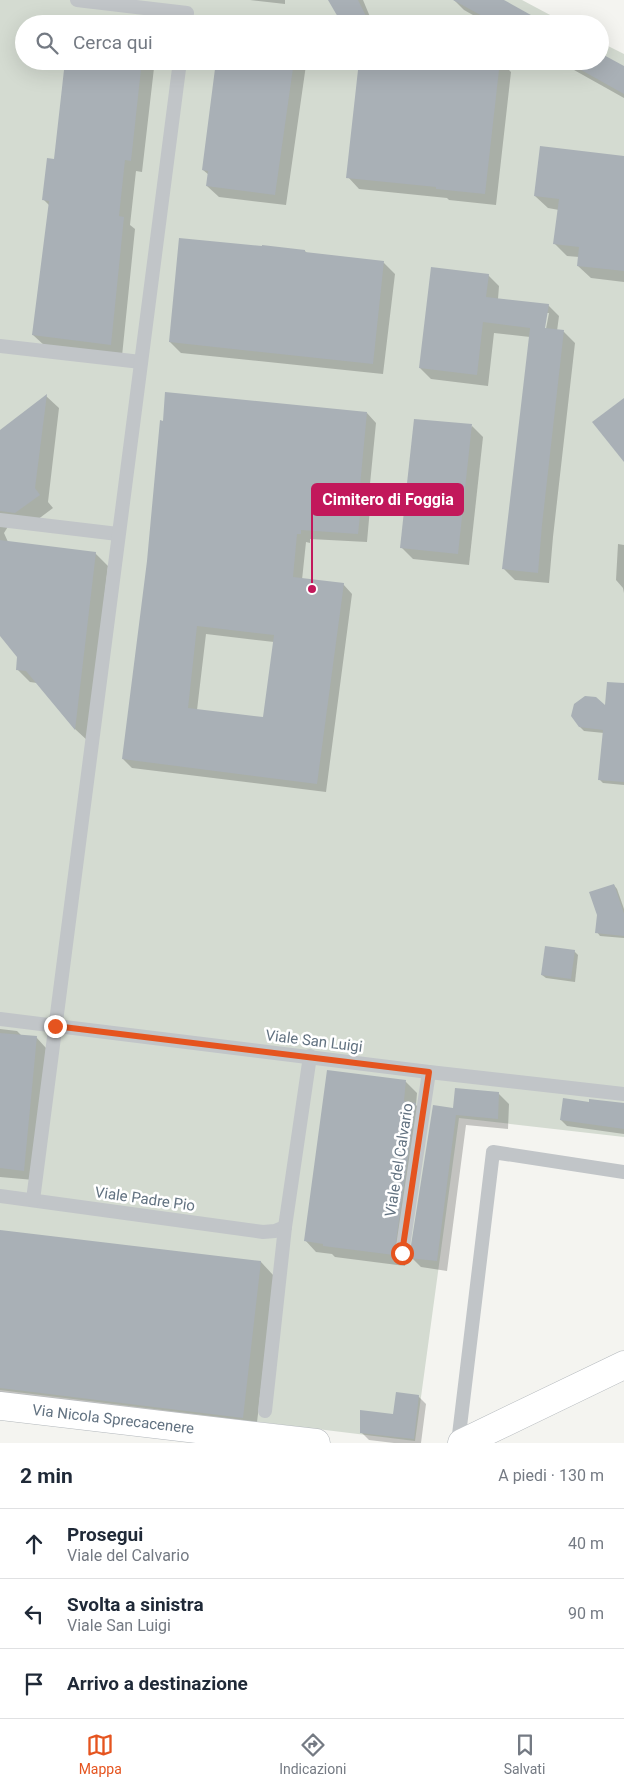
<!DOCTYPE html>
<html lang="it">
<meta charset="utf-8">
<style>
:root{--surface:#fff;--page:#f2f2f3;--text:#1f2937;--muted:#747a83;--line:#e0e1e3;--accent:#e5541f}
body{margin:0;font-family:Roboto,sans-serif;background:var(--page);color:var(--text)}
.stop{position:absolute;width:15px;height:15px;margin:-11px;border:4px solid #e5541f;border-radius:50%;background:#fff}
.stop.end{background:#e5541f;border-color:#fff;box-shadow:0 1px 5px #0008}
.list{margin:0;padding:0;list-style:none}
h2{display:flex;justify-content:space-between;align-items:center;height:65px;margin:0;padding:0 20px;font-size:21px}
h2 small{font-size:16px;font-weight:400;color:var(--muted)}
.list li{display:grid;grid-template-columns:32px 1fr auto;gap:15px;align-items:center;box-sizing:border-box;height:70px;padding:0 20px;border-top:1px solid var(--line)}
.list b{display:block;font-size:19px;white-space:nowrap}
.list p{margin:0;font-size:16px;white-space:nowrap;color:var(--muted)}
.list em{font-size:16px;font-style:normal;color:var(--muted)}
.icon{flex:none;width:28px;height:28px;fill:none;stroke:currentColor;stroke-width:2;stroke-linecap:round;stroke-linejoin:round}
.map{position:relative;flex:none;width:624px;height:1443px;overflow:hidden}
.search{position:absolute;background:var(--surface);box-shadow:0 5px 20px #0002;left:15px;right:15px;top:15px;height:55px;display:flex;align-items:center;gap:12px;box-sizing:border-box;padding:0 18px;border-radius:28px;color:var(--muted);font-size:19px}
.sheet{height:275px;background:var(--surface)}
nav{display:flex;justify-content:space-around;align-items:center;box-sizing:border-box;height:70px;border-top:1px solid var(--line);background:var(--surface);font-size:14px;color:var(--muted)}
nav a{display:grid;justify-items:center;gap:2px}
nav .on{color:var(--accent)}
.map>svg:first-child{display:block}
.green{fill:#d4dbd1}
.shadow{fill:#0003;fill-rule:evenodd}
.building{fill:#a9b0b6;fill-rule:evenodd}
.lines{fill:none;stroke-linecap:round;stroke-linejoin:round}
.secondary-casing{stroke:#b3b8bc;stroke-width:29}
.lane{stroke:#c1c5c8;stroke-width:14}
.secondary{stroke:#fff;stroke-width:28}
.route{stroke:#e5541f;stroke-width:6}
.labels{text-anchor:middle;dominant-baseline:central;stroke-width:5;stroke-linejoin:round;paint-order:stroke}
.street-label{font-size:15px;fill:#627281;stroke:#fff}
.leader{fill:none;stroke:#c2185b;stroke-width:2}
.callout-dot{fill:#c2185b;stroke:#fff;stroke-width:2}
.callout{fill:#c2185b;stroke:#c2185b;stroke-width:2}
.callout-label{font-size:16px;text-anchor:middle;font-weight:bold;fill:#fff}
</style>
<div class="map">
<svg width="624" height="1443" viewBox="0 0 624 1443">
<rect width="100%" height="100%" fill="#f4f4f0"/>
<!-- green -->
<path class="green" d="M0,0H522L567,24H24V61H600V42L624,54V1137L459,1118L415,1441L0,1390Z"/>
<!-- shadow -->
<g class="shadow">
<path d="M250,0H285V4Z"/>
<path d="M332,0H363L373,24H343Z"/>
<path d="M454,0H501L544,24H489L464,10Z"/>
<path d="M67,61H157L156,68H154L142,172L136,171L130,225L135,229L122,356L45,346L33,335L50,206L43,199L55,160Z"/>
<path d="M217,61H302L306,65L286,205L219,197L207,186L209,175L203,170Z"/>
<path d="M361,61H500L511,72L496,205L449,200L447,198L359,189L348,177Z"/>
<path d="M558,61H600L624,68V98Z"/>
<path d="M624,157V282L591,278L578,266L579,257L567,256L554,243L559,210L548,208L535,196Z"/>
<path d="M305,251L308,254L384,263L395,274L383,374L181,353L170,342Z"/>
<path d="M488,275L499,286L498,299L548,305L559,316L557,331L564,332L575,343L553,537L549,583L515,580L504,569L530,337L494,333L488,386L431,379L420,368ZM546,313H549L545,334H543Z"/>
<path d="M46,396L59,408L48,502L53,508L29,526L9,525L4,533L8,542L95,553L108,566L88,741L75,729L37,683L30,682L17,669L18,657L0,634V432Z"/>
<path d="M367,413L376,423L369,494L371,497L367,542L310,539V543L306,542L302,580L343,584L352,594L326,792L132,768L123,759L148,561ZM206,634L274,642L264,718L197,710Z"/>
<path d="M472,426L483,437L469,565L413,559L402,548Z"/>
<path d="M618,544L624,545V593L623,588L616,580Z"/>
<path d="M604,707L624,709V785L603,783L600,780L604,733L584,731L580,727Z"/>
<path d="M614,885L617,889L624,909V938L600,936L597,932Z"/>
<path d="M574,951L578,955L575,982L546,978L542,975Z"/>
<path d="M0,1029L17,1031L22,1036L36,1037L46,1048L34,1180L0,1177Z"/>
<path d="M328,1071L406,1082L417,1093L416,1105L426,1115L405,1266L335,1257L332,1254L316,1252L305,1240Z"/>
<path d="M499,1094L509,1104L508,1129L466,1125L447,1271L421,1267L411,1257L454,1109Z"/>
<path d="M590,1103L624,1104V1134L567,1126L561,1120Z"/>
<path d="M0,1231L261,1262L274,1276L256,1431L0,1400Z"/>
<path d="M418,1396L426,1404L421,1443H394L369,1440L361,1432L394,1415Z"/>
</g>
<!-- building -->
<g class="building">
<path d="M328,0H358L366,16L354,24H342Z"/>
<path d="M453,0H504L547,24H497Z"/>
<path d="M600,53L624,66V94L565,61H600Z"/>
<path d="M65,61H138L137,68L141,69L131,161L125,160L119,216L124,217L111,345L32,335L49,201L42,200L47,158L54,159Z"/>
<path d="M216,61H294L275,195L206,186L208,171L202,170Z"/>
<path d="M359,61H500L485,194L436,189V187L346,178Z"/>
<path d="M540,146L624,156V271L577,266L579,247L553,244L559,199L534,196Z"/>
<path d="M179,238L262,246V245L305,250V252L384,261L373,364L169,342Z"/>
<path d="M431,267L489,274L486,297L549,304L545,328L564,330L542,525L538,573L502,569L530,328L483,322L477,375L419,368Z"/>
<path d="M165,392L367,412L360,486L363,487L358,534L301,530V534H297L293,577L344,583L317,784L122,759L147,561L160,420L163,421ZM197,626L274,635L263,717L188,708Z"/>
<path d="M47,394L35,488L40,495L15,513L0,511V430Z"/>
<path d="M624,398V462L592,422Z"/>
<path d="M414,419L472,424L458,554L400,548Z"/>
<path d="M0,540L96,552L75,730L26,671L16,670L17,657L0,636Z"/>
<path d="M607,682L624,683V782L598,780L603,730L579,727L571,716L574,704L585,696L596,697L605,705Z"/>
<path d="M614,884L624,914V936L595,933L597,915L589,892Z"/>
<path d="M545,946L575,950L571,979L541,975Z"/>
<path d="M0,1033L37,1036L24,1171L0,1168Z"/>
<path d="M327,1070L406,1080L404,1101L416,1103L394,1255L323,1246V1244L304,1241Z"/>
<path d="M455,1088L499,1092L498,1119L456,1115L437,1261L409,1258L433,1105L453,1108Z"/>
<path d="M563,1098L589,1102V1099L624,1103V1129L560,1120Z"/>
<path d="M0,1230L261,1261L243,1418L0,1388Z"/>
<path d="M396,1392L419,1395L414,1439L360,1433V1410L393,1414Z"/>
</g>
<g class="lines">
<defs>
<g id="secondary">
<path id="s1" d="M0,1406L316,1443"/>
<path d="M462,1443L624,1365"/>
</g>
</defs>
<!-- secondary casing -->
<use href="#secondary" class="secondary-casing"/>
<!-- lane -->
<g class="lane">
<path d="M77,0L187,13L185,24"/>
<path d="M0,346L141,362"/>
<path d="M0,520L118,534"/>
<path d="M0,1019L429,1072L624,1094"/>
<path d="M0,1196L263,1232L275,1231L285,1227"/>
<path d="M33,1200L180,61"/>
<path d="M402,1253L429,1072"/>
<path d="M265,1411L285,1227L310,1056"/>
<path d="M458,1443L493,1152L624,1172"/>
</g>
<!-- secondary -->
<use href="#secondary" class="secondary"/>
</g>
<g class="lines">
<!-- route -->
<path class="route" d="M55,1026L429,1072L402,1253"/>
</g>
<g class="labels">
<!-- street labels -->
<g class="street-label">
<text transform="translate(314 1041) rotate(7)">Viale San Luigi</text>
<text transform="translate(399 1160) rotate(-81)">Viale del Calvario</text>
<text transform="translate(145 1199) rotate(8)">Viale Padre Pio</text>
<text stroke="none"><textPath href="#s1" startOffset="114">Via Nicola Sprecacenere</textPath></text>
</g>
</g>
<!-- callouts -->
<path class="leader" d="M312 589L312 500"/>
<circle class="callout-dot" cx="312" cy="589" r="5"/>
<rect class="callout" x="312" y="484" width="151" height="31" rx="5"/>
<g class="callout-label">
<text x="388" y="505">Cimitero di Foggia</text>
</g>
</svg>
<div class="stop" style="left:402px;top:1253px"></div>
<div class="stop end" style="left:55px;top:1026px"></div>
<div class="search"><svg class="icon" aria-label="search" viewBox="0 0 24 24"><circle cx="10" cy="10" r="6"/><path d="M15 15l6 6"/></svg>Cerca qui</div>
</div>
<section class="sheet">
<h2>2 min<small>A piedi · 130 m</small></h2>
<ul class="list">
<li><svg class="icon" aria-label="ahead" viewBox="0 0 24 24"><path d="M12 20V5M6 11l6-6 6 6"/></svg><div><b>Prosegui</b><p>Viale del Calvario</p></div><em>40 m</em></li>
<li><svg class="icon" aria-label="left" viewBox="0 0 24 24"><path d="M17 20v-9H6M10 6l-5 5 5 5"/></svg><div><b>Svolta a sinistra</b><p>Viale San Luigi</p></div><em>90 m</em></li>
<li><svg class="icon" aria-label="arrive" viewBox="0 0 24 24"><path d="M6 21V4h12l-3 4 3 4H6"/></svg><div><b>Arrivo a destinazione</b></div></li>
</ul>
</section>
<nav>
<a class="on"><svg class="icon" aria-label="map" viewBox="0 0 24 24"><path d="M3 6l6-2 6 2 6-2v14l-6 2-6-2-6 2zM9 4v14M15 6v14"/></svg>Mappa</a>
<a><svg class="icon" aria-label="directions" viewBox="0 0 24 24"><path d="M12 3l9 9-9 9-9-9zM9 14v-3h6M13 9l2 2-2 2"/></svg>Indicazioni</a>
<a><svg class="icon" aria-label="saved" viewBox="0 0 24 24"><path d="M7 4h10v16l-5-4-5 4z"/></svg>Salvati</a>
</nav>
